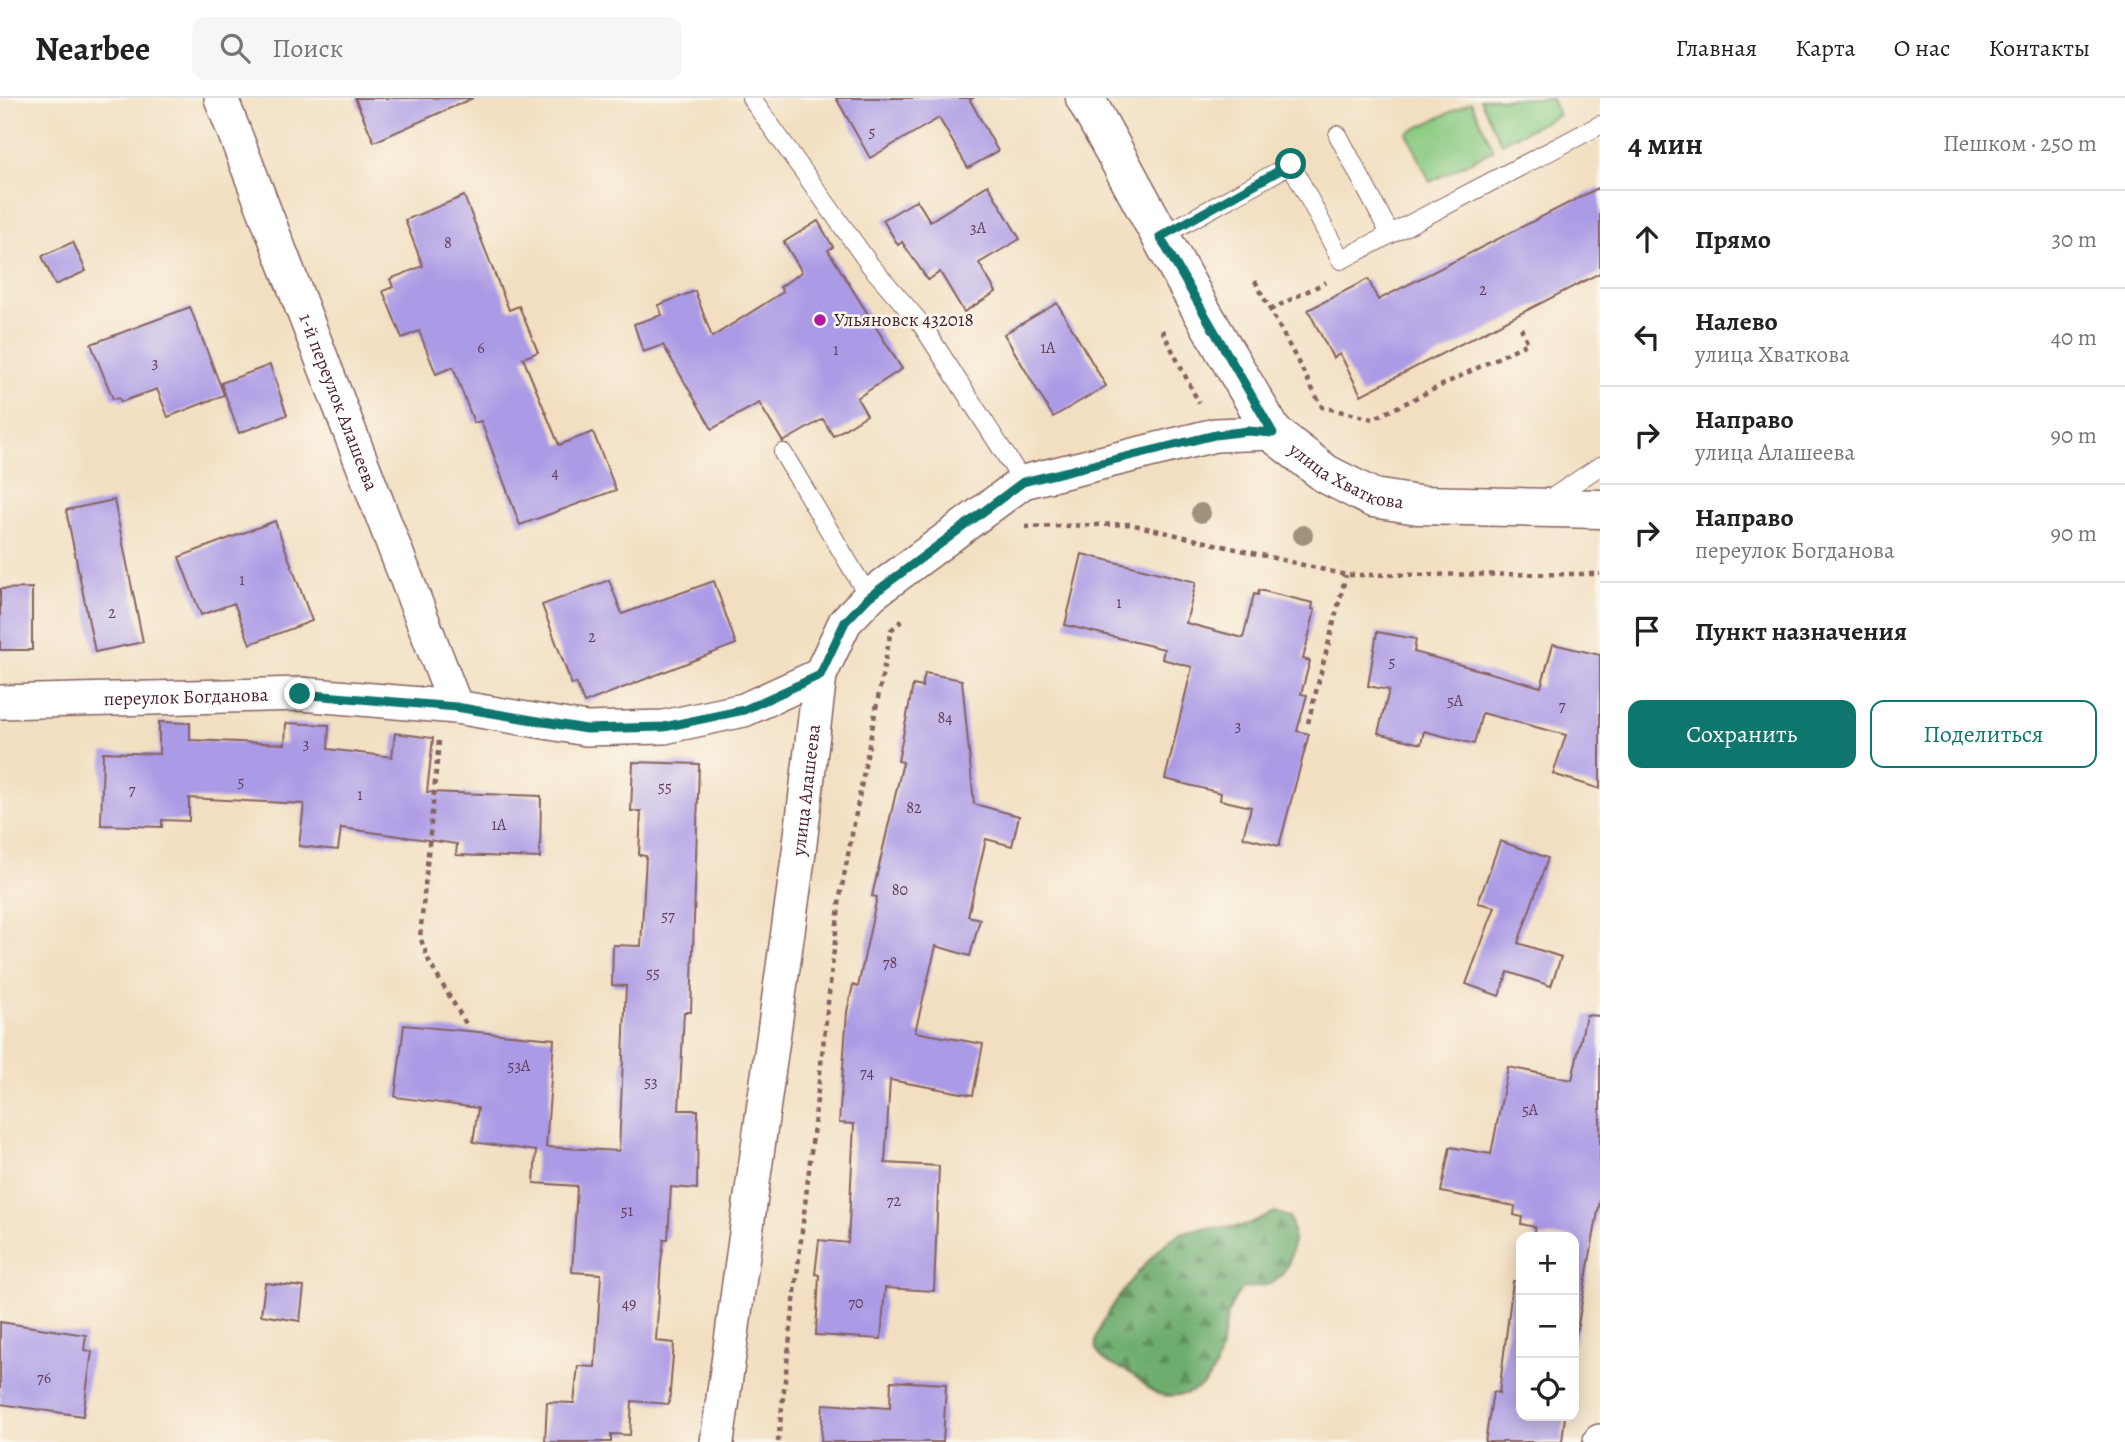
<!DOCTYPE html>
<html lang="ru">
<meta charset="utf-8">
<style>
:root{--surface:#fff;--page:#f6f6f6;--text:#222;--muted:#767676;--line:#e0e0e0;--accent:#0f766e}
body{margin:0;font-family:Alegreya,serif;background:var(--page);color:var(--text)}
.controls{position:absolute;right:21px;bottom:21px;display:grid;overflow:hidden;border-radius:14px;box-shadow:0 4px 18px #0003}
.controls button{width:63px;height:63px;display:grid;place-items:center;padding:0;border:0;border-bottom:2px solid var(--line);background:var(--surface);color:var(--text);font:35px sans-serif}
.stop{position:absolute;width:21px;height:21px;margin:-16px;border:5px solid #0f766e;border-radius:50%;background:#fff}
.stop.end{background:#0f766e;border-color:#fff;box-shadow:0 2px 7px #0008}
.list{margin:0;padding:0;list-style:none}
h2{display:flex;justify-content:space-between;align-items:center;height:91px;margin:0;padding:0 28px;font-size:30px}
h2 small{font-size:23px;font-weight:400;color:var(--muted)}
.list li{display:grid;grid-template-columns:46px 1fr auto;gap:21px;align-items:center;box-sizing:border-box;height:98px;padding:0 28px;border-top:2px solid var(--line)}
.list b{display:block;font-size:26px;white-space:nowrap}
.list p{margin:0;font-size:23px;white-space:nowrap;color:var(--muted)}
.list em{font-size:23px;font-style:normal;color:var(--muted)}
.actions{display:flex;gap:14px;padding:21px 28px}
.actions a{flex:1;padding:16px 0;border:2px solid var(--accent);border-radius:14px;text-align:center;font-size:24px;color:var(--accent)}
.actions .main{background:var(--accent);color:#fff}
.icon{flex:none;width:38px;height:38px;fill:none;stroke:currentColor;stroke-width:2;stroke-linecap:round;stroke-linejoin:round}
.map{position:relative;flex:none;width:1600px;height:1344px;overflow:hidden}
header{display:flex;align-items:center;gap:42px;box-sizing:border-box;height:98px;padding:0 35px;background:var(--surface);border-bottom:2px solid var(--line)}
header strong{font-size:33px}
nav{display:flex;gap:38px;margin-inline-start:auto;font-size:24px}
.search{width:490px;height:63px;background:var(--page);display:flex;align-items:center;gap:18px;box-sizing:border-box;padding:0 24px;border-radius:14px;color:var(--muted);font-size:26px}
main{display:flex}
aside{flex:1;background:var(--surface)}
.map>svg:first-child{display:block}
.green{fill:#88c980;stroke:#697456;stroke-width:2}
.forest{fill:url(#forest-firs);stroke:#5c664c;stroke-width:2}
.building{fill:#ab9ae5}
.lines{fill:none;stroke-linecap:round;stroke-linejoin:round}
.lane-casing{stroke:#856260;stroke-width:20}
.street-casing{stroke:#856260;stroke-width:36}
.secondary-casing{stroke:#856260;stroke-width:41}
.path{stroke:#856260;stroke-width:4.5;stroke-dasharray:5 5;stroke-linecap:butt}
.lane{stroke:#fff;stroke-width:18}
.street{stroke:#fff;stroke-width:33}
.secondary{stroke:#fff;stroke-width:38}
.tree{fill:#a0917c}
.route{stroke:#0f766e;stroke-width:9}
.poi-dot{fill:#b5179e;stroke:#fbf7ec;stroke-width:2.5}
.labels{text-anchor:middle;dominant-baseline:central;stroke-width:5;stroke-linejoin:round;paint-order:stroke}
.number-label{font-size:16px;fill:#623e5a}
.poi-label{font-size:19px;fill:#4a1f2b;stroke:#fbf7ec;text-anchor:start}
.street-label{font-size:19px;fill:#4a1f2b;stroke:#fbf7ec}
</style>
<header>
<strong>Nearbee</strong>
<div class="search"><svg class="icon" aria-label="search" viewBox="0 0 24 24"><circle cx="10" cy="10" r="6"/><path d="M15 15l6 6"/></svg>Поиск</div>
<nav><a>Главная</a><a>Карта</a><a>О нас</a><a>Контакты</a></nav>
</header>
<main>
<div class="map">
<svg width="1600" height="1344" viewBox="0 0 1600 1344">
<defs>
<pattern id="forest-firs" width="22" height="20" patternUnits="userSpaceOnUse" patternTransform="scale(1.75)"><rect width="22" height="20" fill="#6ead6e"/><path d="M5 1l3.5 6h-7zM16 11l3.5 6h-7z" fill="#5c8c5b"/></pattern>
</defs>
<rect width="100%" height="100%" fill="#fbf7ec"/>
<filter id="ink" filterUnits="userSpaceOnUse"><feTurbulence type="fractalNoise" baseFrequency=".0143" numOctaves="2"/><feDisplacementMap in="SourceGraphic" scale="14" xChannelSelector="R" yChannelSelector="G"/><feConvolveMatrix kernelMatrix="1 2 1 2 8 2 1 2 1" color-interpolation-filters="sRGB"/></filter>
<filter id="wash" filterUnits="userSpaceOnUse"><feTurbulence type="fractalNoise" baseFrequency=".00686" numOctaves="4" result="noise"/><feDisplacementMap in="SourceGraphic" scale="28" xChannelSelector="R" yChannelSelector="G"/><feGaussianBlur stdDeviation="1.57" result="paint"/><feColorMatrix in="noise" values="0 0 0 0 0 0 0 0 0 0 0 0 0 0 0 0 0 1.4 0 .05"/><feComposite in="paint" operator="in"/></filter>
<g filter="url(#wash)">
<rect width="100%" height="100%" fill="#f2dfc1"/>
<!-- green -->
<g class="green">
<path d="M1551,0L1559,17L1501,45L1480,1Z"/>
<path d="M1471,4L1494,52L1430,84L1407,35Z"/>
</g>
<!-- forest -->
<path class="forest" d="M1275,1114L1289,1119C1298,1136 1292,1172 1274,1184C1264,1190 1252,1188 1242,1191C1215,1219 1231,1267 1199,1290C1189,1297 1170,1300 1158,1296C1149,1293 1141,1282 1133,1277C1126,1271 1116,1270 1109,1265C1103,1262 1098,1256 1096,1249C1090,1226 1154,1152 1174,1139C1195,1126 1218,1132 1241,1128C1254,1126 1263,1118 1275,1114Z"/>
<g id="blocks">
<!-- building -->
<g class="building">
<path d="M355,0H473L374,44Z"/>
<path d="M836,0H973L970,2L998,53L968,70L939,20L870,60Z"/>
<path d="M988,87L1020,141L979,165L996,194L964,214L940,174L928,182L902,144L898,147L883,122L917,102L930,123Z"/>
<path d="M1600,89V175L1361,297L1340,256L1333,260L1308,212L1368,181L1378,202Z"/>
<path d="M464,98L509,212L519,208L538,254L523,260L559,347L593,334L616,392L520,427L481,323L474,325L453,269L436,276L419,233L402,240L383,193L393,189L390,181L423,168L405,122Z"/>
<path d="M818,123L833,149L828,152L902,271L857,300L867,317L833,338L823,321L783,344L759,305L712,331L663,247L643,254L634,226L662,217L658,207L695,193L712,239L783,194L780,189L802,174L784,144Z"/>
<path d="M73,144L86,173L55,187L42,158Z"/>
<path d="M1057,205L1106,288L1053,319L1004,236Z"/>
<path d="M190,209L224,297L168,319L157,291L121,304L119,300L113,301L91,246Z"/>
<path d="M270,267L287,317L239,335L221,285Z"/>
<path d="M114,402L143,544L95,554L66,412Z"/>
<path d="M275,423L312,523L250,546L234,505L201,517L179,459Z"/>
<path d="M1082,456L1196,484L1186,525L1243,540L1254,496L1258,497L1259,492L1313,505L1312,511L1315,512L1303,561L1310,563L1301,596L1307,597L1297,633L1309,636L1279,748L1243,739L1251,709L1220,702L1221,695L1165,681L1192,569L1162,561L1164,551L1065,527Z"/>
<path d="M609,482L622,516L714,483L736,546L584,605L576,585L572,587L542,507Z"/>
<path d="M32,490V552H0V491Z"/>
<path d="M1377,534L1416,541L1414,554L1541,589L1553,546L1600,557V691L1553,676L1566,637L1482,615L1474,646L1424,633L1421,646L1378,635L1389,592L1368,588Z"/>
<path d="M925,575L962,582L974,706L1019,718L1012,748L986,741L968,818L980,821L970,858L936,848L915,934L983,946L973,997L890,982L885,1065L939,1068L934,1193L885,1190L881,1241L816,1237L819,1177L815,1176L819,1142L848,1145L854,1026L839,1025L847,914L853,887L858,889L877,799L872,798L903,664L898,663L913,587L922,589Z"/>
<path d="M159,624L190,625V642L285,646L286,625L329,627L328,651L392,659L395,635L433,640L427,694L541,698L540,760L456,757L457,746L341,730L338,752L299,748L304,706L189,700V723L162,722V729L101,727L103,654L159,656Z"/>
<path d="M633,664L699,666L691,914H684L679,1012H698L697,1091L671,1089L668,1141H664L661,1164L656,1243L674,1245L669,1306L632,1303L630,1337L611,1336V1344H545L547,1304L574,1305L578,1268L595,1269L601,1176L572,1174L577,1088L534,1085L536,1053L473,1044L478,1010L395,999L404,927L554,941L546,1049L619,1053L626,888L612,887L613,847L641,848L646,758L639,757L641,713H631Z"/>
<path d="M1500,743L1548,760L1518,845L1561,859L1551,888L1508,874L1499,898L1466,886L1495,809L1478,805Z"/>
<path d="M1586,917L1600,918V1102L1574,1249V1139H1533L1535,1129L1521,1126L1522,1119L1514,1117L1515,1108L1441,1094L1450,1049L1491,1056L1508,969L1572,982Z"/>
<path d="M1513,1183L1521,1184V1318H1565L1562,1344H1485L1493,1294L1499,1295Z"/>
<path d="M265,1185L304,1189L300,1223L261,1217Z"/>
<path d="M0,1224L86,1237L84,1252L92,1253L83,1318L0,1306Z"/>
<path d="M891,1283L946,1286L943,1344H821L823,1306L890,1310Z"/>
</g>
</g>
</g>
<g filter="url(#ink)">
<use href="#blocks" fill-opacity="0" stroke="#856260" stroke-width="2"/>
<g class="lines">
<defs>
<g id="lane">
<path d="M751,0L870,167L922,227L1023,384"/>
<path d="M1338,37L1390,136"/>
<path d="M1160,139L1291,66L1341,162L1600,27"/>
<path d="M783,355L869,499"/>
<path d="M1547,403L1600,368"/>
</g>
<g id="street">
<path id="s1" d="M221,0L456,609"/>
<path id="s2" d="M0,604L301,596L456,609L586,631L664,629L744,612L820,577"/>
<path id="s3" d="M717,1344L799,754L820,577L845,524L872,496L1023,384L1215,337L1273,335"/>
<path d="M1600,1344V1343"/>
</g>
<g id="secondary">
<path id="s4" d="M1085,0L1201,212L1273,335L1326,376L1373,400L1418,407L1600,411"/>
</g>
</defs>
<!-- lane casing -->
<use href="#lane" class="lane-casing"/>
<!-- street casing -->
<use href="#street" class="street-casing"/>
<!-- secondary casing -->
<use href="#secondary" class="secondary-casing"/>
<!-- path -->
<g class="path">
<path d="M1255,183L1322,309L1373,321L1528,245L1521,230"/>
<path d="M1270,212L1326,184"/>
<path d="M1162,232L1199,305"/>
<path d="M1025,429L1130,426L1346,477L1600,476"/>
<path d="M1308,625L1346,477"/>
<path d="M439,643L420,839L430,866L468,929"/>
<path d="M778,1344L840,799L891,532L903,522"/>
</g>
<!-- lane -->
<use href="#lane" class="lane"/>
<!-- street -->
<use href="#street" class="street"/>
<!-- secondary -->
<use href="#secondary" class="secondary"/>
</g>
<!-- trees -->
<g class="tree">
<circle cx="1201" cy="415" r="10"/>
<circle cx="1303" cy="437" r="10"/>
</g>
</g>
<g class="lines" filter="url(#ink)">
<!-- route -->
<path class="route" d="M300,596L456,609L586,631L664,629L744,612L820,577L845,524L869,499L1023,384L1215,337L1248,333L1273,335L1160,139L1291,66"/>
</g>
<!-- markers -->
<circle class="poi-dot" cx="820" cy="222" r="7"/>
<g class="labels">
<!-- number labels -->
<g class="number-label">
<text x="872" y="34">5</text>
<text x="978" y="130">3А</text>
<text x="448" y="145">8</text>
<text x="1483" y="192">2</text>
<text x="481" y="250">6</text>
<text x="1048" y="250">1А</text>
<text x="836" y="252">1</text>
<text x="155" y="265">3</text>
<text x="555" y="375">4</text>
<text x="242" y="482">1</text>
<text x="1119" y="505">1</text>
<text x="112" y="515">2</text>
<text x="592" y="539">2</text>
<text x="1392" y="564">5</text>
<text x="1455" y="603">5А</text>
<text x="1562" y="608">7</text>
<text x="945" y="620">84</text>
<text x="1238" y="628">3</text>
<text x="306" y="646">3</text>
<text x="241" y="684">5</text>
<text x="665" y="689">55</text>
<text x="132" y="692">7</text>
<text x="360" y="697">1</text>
<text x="914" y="710">82</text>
<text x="499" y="727">1А</text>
<text x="900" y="792">80</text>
<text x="668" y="818">57</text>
<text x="890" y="865">78</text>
<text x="653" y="875">55</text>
<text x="519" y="968">53А</text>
<text x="867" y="975">74</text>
<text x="651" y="984">53</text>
<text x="1530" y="1012">5А</text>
<text x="894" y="1103">72</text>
<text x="627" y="1113">51</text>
<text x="856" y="1205">70</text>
<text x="629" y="1206">49</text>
<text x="44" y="1280">76</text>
</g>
<!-- poi labels -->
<g class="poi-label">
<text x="834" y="222">Ульяновск 432018</text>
</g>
<!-- street labels -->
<g class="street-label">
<text stroke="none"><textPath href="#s1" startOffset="326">1-й переулок Алашеева</textPath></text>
<text stroke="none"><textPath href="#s4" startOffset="471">улица Хваткова</textPath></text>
<text stroke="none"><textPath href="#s2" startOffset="186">переулок Богданова</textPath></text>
<text stroke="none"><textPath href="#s3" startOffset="658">улица Алашеева</textPath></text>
</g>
</g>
</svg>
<div class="controls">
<button>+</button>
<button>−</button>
<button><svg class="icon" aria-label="locate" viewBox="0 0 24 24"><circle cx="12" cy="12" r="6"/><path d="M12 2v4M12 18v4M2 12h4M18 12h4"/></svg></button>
</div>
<div class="stop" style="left:1291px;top:66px"></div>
<div class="stop end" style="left:300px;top:596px"></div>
</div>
<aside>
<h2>4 мин<small>Пешком · 250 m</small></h2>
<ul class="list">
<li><svg class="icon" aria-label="ahead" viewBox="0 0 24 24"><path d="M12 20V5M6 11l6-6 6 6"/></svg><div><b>Прямо</b></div><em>30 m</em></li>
<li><svg class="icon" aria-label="left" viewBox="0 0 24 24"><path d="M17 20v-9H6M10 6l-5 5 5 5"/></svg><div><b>Налево</b><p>улица Хваткова</p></div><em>40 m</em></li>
<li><svg class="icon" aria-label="right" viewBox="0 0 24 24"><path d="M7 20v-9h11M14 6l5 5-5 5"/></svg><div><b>Направо</b><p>улица Алашеева</p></div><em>90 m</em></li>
<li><svg class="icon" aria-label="right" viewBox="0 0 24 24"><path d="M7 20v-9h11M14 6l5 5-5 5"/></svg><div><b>Направо</b><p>переулок Богданова</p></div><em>90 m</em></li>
<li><svg class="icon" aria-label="arrive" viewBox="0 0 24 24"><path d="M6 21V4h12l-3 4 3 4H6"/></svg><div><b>Пункт назначения</b></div></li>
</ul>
<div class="actions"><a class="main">Сохранить</a><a>Поделиться</a></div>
</aside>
</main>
